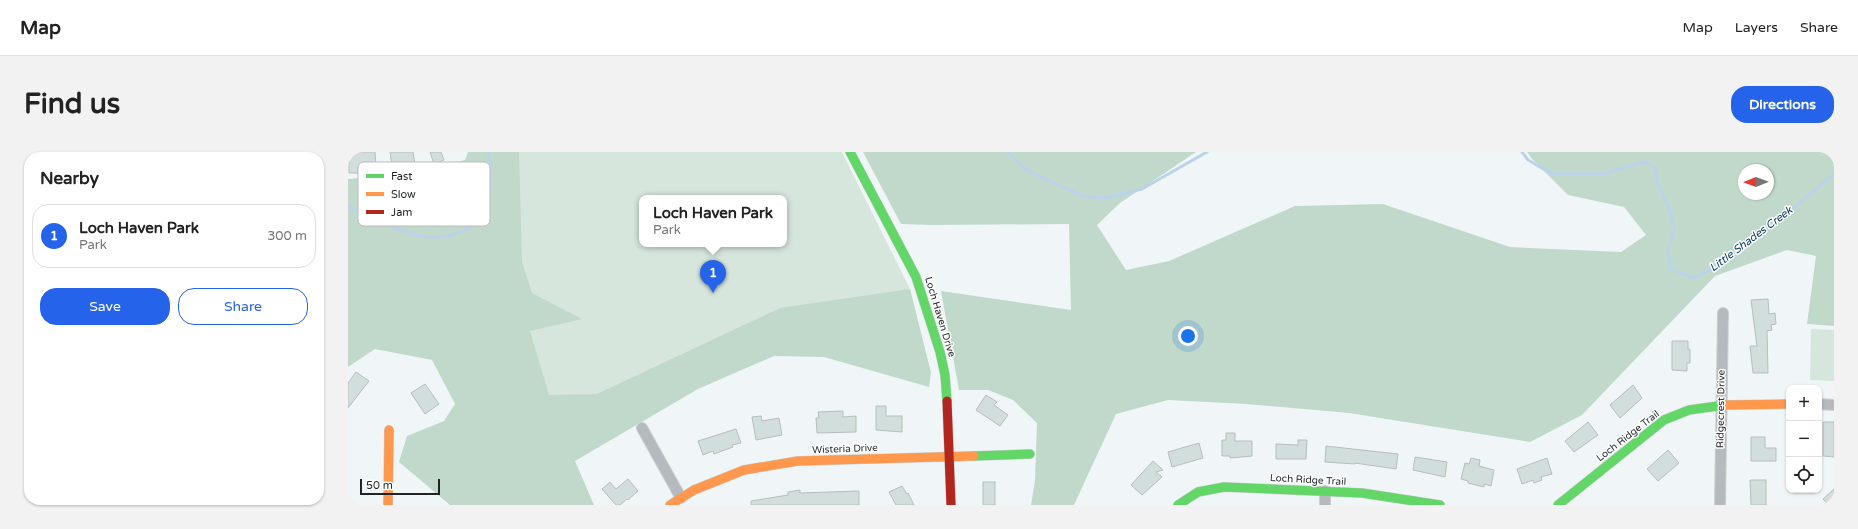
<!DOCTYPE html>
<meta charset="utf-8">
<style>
:root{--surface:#fff;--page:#f2f2f2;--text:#222;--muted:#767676;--line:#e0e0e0;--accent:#2563eb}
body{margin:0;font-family:"Varela Round",sans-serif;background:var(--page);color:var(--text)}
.controls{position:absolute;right:12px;bottom:12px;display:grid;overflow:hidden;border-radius:8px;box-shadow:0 1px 3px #0004}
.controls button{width:36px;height:36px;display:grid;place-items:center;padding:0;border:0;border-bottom:1px solid var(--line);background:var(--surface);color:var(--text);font:20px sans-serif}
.compass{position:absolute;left:1390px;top:12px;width:36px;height:36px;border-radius:50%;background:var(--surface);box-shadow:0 1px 3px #0004;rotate:269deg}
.scale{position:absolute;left:12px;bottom:10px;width:80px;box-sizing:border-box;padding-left:4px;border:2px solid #1f2424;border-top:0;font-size:11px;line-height:14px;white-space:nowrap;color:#1f2424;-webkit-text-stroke:3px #fff;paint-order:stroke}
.you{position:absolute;left:840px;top:184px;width:14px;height:14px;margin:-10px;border:3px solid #fff;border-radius:50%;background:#1a73e8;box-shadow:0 0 0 6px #1a73e833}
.badge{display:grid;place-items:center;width:26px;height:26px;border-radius:50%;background:var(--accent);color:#fff;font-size:13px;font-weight:700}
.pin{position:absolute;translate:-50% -33px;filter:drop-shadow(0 1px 2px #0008)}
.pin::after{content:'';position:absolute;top:21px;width:14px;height:12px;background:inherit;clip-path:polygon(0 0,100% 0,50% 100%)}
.popup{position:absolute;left:291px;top:43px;width:148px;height:52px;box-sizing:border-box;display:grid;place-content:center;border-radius:8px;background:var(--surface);filter:drop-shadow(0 1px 3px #0005);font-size:13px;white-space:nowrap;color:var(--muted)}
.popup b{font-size:15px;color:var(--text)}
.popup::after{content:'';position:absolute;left:50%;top:100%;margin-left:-8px;border:8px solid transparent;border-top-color:var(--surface)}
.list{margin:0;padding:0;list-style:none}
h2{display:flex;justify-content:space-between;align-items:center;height:52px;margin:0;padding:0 16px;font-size:17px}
h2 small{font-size:13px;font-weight:400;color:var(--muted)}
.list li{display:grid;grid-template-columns:26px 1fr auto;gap:12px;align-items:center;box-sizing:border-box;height:64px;margin:0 8px 8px;padding:0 8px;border:1px solid var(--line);border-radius:16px}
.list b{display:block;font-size:15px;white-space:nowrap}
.list p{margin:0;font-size:13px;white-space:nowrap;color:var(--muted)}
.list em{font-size:13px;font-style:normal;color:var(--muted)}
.actions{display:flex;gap:8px;padding:12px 16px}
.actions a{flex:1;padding:9px 0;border:1px solid var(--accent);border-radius:16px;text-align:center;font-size:14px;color:var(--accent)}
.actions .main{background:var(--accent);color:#fff}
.icon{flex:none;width:22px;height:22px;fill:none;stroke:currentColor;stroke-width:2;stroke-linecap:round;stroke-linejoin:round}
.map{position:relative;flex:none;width:1486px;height:353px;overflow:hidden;border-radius:16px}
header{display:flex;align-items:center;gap:24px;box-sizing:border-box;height:56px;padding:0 20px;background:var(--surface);border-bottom:1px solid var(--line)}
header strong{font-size:19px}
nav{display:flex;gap:22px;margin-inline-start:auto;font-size:14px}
.intro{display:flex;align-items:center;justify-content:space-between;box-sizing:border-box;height:96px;padding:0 24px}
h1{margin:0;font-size:28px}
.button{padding:10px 18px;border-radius:16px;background:var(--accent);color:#fff;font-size:14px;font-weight:700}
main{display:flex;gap:24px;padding:0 24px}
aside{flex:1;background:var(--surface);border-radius:16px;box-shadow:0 1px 3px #0004}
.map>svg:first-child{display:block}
.green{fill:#d6e6dd;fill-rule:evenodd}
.forest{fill:#c1d9ca;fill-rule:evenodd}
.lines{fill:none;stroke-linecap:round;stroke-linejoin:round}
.stream{stroke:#bbd3ea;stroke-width:3}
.building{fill:#d1dedc;stroke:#b8bdbd}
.street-casing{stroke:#cbcfd0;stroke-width:12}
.fast-casing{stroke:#cbcfd0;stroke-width:10}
.slow-casing{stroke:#cbcfd0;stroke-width:10}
.jam-casing{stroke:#cbcfd0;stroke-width:10}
.street{stroke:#b4babe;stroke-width:10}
.fast{stroke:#63d668;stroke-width:9}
.slow{stroke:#ff974d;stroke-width:9}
.jam{stroke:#b3261e;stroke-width:9}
.labels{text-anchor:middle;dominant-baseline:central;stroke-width:3;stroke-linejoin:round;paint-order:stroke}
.street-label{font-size:10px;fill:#1f2424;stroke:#fff}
.water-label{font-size:11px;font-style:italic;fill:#093b64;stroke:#fff}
.key{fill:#fff;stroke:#bcbdbd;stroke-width:1}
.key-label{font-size:11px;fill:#1f2424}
</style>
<header>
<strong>Map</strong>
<nav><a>Map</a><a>Layers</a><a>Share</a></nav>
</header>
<div class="intro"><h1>Find us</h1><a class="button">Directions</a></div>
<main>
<aside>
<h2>Nearby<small></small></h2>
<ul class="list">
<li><span class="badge">1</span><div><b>Loch Haven Park</b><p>Park</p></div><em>300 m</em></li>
</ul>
<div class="actions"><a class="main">Save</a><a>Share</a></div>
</aside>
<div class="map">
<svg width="1486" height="353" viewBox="0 0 1486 353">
<rect width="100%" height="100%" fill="#f0f6f7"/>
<!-- green -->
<g class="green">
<path d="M169,0H494L562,137L583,221L446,191L206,284L166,145ZM294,46H436V92H294Z"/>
<path d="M1463,177L1486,178V229L1462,228Z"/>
</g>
<!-- forest -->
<g class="forest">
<path d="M120,0H171L174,110L184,141L234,167L182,179L201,243L249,242L432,156L562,137L583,221L581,235L476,205L426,204L350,237L227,309L246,353H102L51,310L59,284L96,269L107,252L84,208L27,197L0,215V27L51,23L117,8Z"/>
<path d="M515,0H848L772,51L749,73L778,118L821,109L947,54L1035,52L1162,95L1273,100L1298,83L1276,55L1220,43L1184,7L1179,0H1486V174L1459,172L1468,104L1439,98L1367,124L1234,263L1182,290L1001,261L898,252L820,248L768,262L726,353H683L687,328L689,271L665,248L640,238H611L593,139L723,158L721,72L584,73L553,72ZM1396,18H1420V42H1396Z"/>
</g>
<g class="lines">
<!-- stream -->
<g class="stream">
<path d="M659,0L677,17L708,32L735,44L758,46L794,37L859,0"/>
<path d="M1174,0L1180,8L1204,22H1255L1296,10L1303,13L1307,17L1310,33L1320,54L1327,77L1320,98L1322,117L1346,126C1398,99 1441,59 1486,22"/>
<path d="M0,55C16,59 29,70 45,75C54,79 73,85 83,85C99,86 127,78 135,63C144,45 144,19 140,0"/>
</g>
</g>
<!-- building -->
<g class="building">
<path d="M1,0H27L28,14L10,15V21H1Z"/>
<path d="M42,0H65L67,12L44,15Z"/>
<path d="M82,0H93L96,8L86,12Z"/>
<path d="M1420,147L1421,162L1427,161L1428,172L1423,173L1424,178L1419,179L1420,221H1405L1402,194H1409L1403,148Z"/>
<path d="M1324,189H1340V197H1342V211H1339V219L1324,218Z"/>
<path d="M8,220L21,229L0,256V231Z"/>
<path d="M77,232L91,252L77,262L63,241Z"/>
<path d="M1285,233L1294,246L1272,266L1262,253Z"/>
<path d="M638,243L649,250L646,253L660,263L652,274L628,258Z"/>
<path d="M528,254H538V264H554V280L528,278Z"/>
<path d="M495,259V265L508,264V280L469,281L468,266H471L470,260Z"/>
<path d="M413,264L414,269L431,266L434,283L408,288L404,265Z"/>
<path d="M1240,270L1250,283L1226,300L1217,289Z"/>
<path d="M1475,270H1486V305L1475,304Z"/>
<path d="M388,277L393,291L384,293L385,295L366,302L365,299L355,303L350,289Z"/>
<path d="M878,281H887V289H904V304L882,306V304H874V288H878Z"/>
<path d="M1403,285H1417V296H1428V309H1403Z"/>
<path d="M950,288H959L958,307H928V292L950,293Z"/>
<path d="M851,291L855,306L824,315L820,300Z"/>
<path d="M978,294L1050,302L1048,317L1007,311V312L977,310Z"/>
<path d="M1320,298L1331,311L1310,329L1299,317Z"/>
<path d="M1067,305L1099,310L1097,325L1065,318Z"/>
<path d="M1123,306L1132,308L1131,314L1146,318L1143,334L1136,332V335L1120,331V329L1113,327L1117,311L1121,312Z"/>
<path d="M1199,306L1204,322L1193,325L1194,328L1186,331L1185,328L1174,332L1169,317Z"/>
<path d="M805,309L815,318L808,320L814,325L794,343L783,333Z"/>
<path d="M280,327L290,339L280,348L279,347L272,353H268L254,337L262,330L268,337Z"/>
<path d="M1402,328H1418V353H1403Z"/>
<rect x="635" y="330" width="12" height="23"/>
<path d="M554,334L559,342L560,341L566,353H548L541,340Z"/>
<path d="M1486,337V353H1481L1475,347Z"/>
<path d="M452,338V341L511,339V353H403V349L440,343V340Z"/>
</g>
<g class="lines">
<defs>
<g id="street">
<path d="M1471,252L1486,253"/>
<path d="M294,276L333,346"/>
<path d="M977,353V339"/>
<path d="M1372,353L1375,161"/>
</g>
<g id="fast">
<path d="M502,0L568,125L592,200L597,223L599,249"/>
<path d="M626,304L682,302"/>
<path d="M830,353L850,340L876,335L1014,341L1092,353"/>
<path d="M1210,353L1316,268L1341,258L1377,253"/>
</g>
<g id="slow">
<path d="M1377,253L1441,252"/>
<path d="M40,353L41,278"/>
<path d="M322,353L346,338L396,318L450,309L626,304"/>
</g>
<path id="jam" d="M599,249L603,353"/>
</defs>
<!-- street casing -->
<use href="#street" class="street-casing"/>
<!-- fast casing -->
<use href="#fast" class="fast-casing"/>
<!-- slow casing -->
<use href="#slow" class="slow-casing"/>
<!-- jam casing -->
<use href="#jam" class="jam-casing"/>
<!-- street -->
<use href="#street" class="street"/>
<!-- fast -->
<use href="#fast" class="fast"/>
<!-- slow -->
<use href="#slow" class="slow"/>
<!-- jam -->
<use href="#jam" class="jam"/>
</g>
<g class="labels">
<!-- street labels -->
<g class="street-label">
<text transform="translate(592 165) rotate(73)">Loch Haven Drive</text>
<text transform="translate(1373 257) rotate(-89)">Ridgecrest Drive</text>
<text transform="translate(1280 284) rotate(-38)">Loch Ridge Trail</text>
<text transform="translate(497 297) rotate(-2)">Wisteria Drive</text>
<text transform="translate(960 328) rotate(3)">Loch Ridge Trail</text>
</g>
<!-- water labels -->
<g class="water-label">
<text transform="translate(1403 87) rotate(-37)">Little Shades Creek</text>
</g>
</g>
<!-- legend -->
<rect x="10" y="10" width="132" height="64" rx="6" class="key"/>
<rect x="18" y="22" width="18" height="4" fill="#63d668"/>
<rect x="18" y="40" width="18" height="4" fill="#ff974d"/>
<rect x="18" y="58" width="18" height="4" fill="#b3261e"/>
<g class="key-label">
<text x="43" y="28">Fast</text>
<text x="43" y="46">Slow</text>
<text x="43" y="64">Jam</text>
</g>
</svg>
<div class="controls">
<button>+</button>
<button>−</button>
<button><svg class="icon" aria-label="locate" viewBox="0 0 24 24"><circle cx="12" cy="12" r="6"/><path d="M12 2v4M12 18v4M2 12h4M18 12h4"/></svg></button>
</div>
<svg class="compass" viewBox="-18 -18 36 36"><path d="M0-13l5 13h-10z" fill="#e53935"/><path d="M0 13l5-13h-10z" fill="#767676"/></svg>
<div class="scale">50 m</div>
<div class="you"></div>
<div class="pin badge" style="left:365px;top:141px">1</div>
<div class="popup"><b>Loch Haven Park</b>Park</div>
</div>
</main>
